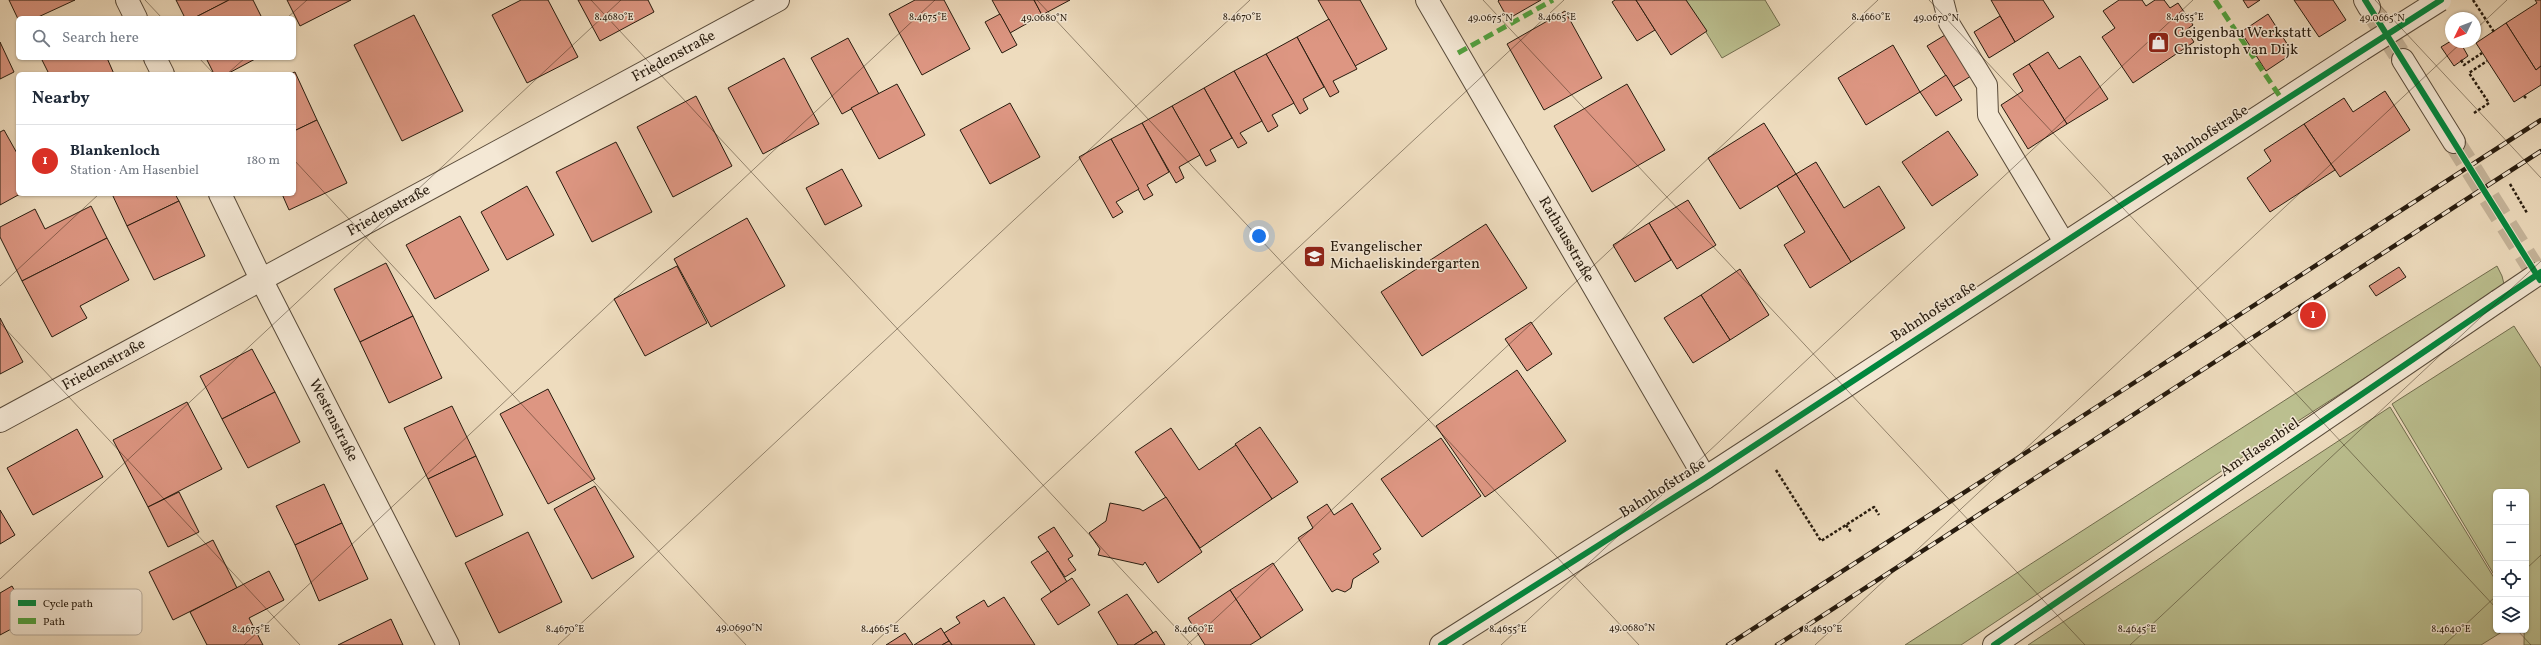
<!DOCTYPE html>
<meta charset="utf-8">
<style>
:root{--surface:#fff;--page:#f6f6f7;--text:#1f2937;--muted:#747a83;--line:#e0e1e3;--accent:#d93025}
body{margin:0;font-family:Vollkorn,serif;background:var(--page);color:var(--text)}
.controls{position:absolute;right:12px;bottom:12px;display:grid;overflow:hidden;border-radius:6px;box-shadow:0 1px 3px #0004}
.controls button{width:36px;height:36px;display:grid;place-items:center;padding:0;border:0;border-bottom:1px solid var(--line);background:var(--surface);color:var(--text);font:20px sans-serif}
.compass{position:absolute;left:2445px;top:12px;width:36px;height:36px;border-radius:50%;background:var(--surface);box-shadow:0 1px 3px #0004;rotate:227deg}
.you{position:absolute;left:1259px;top:236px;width:14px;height:14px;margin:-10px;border:3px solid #fff;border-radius:50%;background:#1a73e8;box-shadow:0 0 0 6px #1a73e833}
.badge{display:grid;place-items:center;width:26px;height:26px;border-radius:50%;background:var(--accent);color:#fff;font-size:13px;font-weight:700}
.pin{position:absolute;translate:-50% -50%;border:2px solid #fff;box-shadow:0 1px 4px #0006}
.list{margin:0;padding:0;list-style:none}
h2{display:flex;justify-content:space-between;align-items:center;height:52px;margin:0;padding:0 16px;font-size:17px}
h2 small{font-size:13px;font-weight:400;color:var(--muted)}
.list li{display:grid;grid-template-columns:26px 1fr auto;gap:12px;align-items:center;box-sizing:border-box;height:72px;padding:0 16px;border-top:1px solid var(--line)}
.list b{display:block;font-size:15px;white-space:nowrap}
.list p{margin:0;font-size:13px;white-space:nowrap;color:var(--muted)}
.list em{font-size:13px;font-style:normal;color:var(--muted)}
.icon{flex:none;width:22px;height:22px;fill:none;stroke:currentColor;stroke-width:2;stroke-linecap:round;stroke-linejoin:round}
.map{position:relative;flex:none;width:2541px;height:645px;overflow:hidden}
.search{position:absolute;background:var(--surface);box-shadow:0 1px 3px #0004;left:16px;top:16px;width:280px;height:44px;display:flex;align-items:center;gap:10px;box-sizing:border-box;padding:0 14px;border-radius:6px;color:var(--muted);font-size:15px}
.panel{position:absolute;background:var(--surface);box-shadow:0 1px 3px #0004;left:16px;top:72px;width:280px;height:124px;border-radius:6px}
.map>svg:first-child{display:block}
.green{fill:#bbbf8f;stroke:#716d4e}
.building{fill:#dd9682;stroke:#271b0e}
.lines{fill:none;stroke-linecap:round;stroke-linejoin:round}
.street-tunnel{stroke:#c6b59b;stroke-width:22;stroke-dasharray:22 11;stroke-linecap:butt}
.lane-casing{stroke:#594b3a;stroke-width:22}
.street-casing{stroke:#594b3a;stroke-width:24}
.path{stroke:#271b0e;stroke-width:2.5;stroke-dasharray:3 2;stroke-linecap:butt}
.lane{stroke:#f4e8d5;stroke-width:20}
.street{stroke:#f4e8d5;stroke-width:22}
.rail-casing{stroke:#271b0e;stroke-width:4.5}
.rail{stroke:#f4e8d5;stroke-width:3;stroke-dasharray:9;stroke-linecap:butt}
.street-bridge-casing{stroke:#594b3a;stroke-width:24;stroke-linecap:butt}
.street-bridge{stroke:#f4e8d5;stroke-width:22}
.quiet{stroke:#51a13e;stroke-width:5;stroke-dasharray:10 5;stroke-linecap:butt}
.cycleway-casing{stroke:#f4e8d5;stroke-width:8}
.cycleway{stroke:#00873e;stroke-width:6}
.ticks{fill:none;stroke:#271b0e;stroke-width:1;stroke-opacity:0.45}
.labels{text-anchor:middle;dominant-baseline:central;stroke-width:3;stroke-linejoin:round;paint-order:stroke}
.poi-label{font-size:15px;fill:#271b0e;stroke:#f4e8d5;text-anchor:start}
.street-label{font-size:15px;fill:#271b0e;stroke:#f4e8d5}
.key{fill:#f4e8d5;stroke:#b6aa99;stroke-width:1}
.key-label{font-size:11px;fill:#271b0e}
.ticks-label{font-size:10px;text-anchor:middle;fill:#271b0e;stroke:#f4e8d5;stroke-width:3;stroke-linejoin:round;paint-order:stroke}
</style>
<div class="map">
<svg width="2541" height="645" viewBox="0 0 2541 645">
<rect width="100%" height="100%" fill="#eedcbe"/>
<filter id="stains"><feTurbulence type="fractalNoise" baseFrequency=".005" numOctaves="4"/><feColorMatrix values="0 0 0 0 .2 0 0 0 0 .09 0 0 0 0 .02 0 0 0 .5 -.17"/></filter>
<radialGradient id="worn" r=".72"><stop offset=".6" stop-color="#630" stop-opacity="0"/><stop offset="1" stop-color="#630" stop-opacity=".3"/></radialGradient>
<!-- green -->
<g class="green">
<path d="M1686,0H1765L1780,25L1722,58Z"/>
<path d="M2497,266L2502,276L2505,288L2253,450L1961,645H1905L2380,339Z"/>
<path d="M2514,326L2541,368V645H2524L2526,492H2496V578L2392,404Z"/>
<path d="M2390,407L2496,581V630H2505L2481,645H2028Z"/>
</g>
<!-- building -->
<g class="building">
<path d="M9,0H75L36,18L18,19Z"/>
<path d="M176,0H229L194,18H185Z"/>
<path d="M229,0H253L262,18H194Z"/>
<path d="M287,0H351L300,26Z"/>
<path d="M521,0H548L578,57L527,83L492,15Z"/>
<path d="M578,0H648L654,12L600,41Z"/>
<path d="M915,0H944L970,49L922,75L889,14Z"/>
<path d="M992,0H1034L1042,15L1010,33Z"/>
<path d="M1034,0H1070L1042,15Z"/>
<path d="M1318,0H1360L1387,49L1355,66Z"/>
<path d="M1499,0H1541L1508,19L1498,1Z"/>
<path d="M1615,0H1636L1655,30L1637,41L1612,2Z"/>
<path d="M1636,0H1686L1707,31L1671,55Z"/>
<path d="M1991,0H2043L2054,17L2015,42Z"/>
<path d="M2119,0H2142L2146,6L2155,0H2164L2170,8L2178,3L2193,25L2186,30L2194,42L2133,83L2102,37L2115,28L2103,11Z"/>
<path d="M2243,0H2260L2248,8Z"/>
<path d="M2294,0H2333L2346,20L2319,37Z"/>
<path d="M2535,0H2541V66L2536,70L2506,23L2537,3Z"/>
<path d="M1565,11L1602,78L1544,110L1507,44Z"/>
<path d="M1000,14L1017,45L1002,53L985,22Z"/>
<path d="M2268,14L2293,53L2266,71L2241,32Z"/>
<path d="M414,15L463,111L402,141L354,45Z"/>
<path d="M2000,16L2015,42L1989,58L1974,32Z"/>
<path d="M1329,19L1357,69L1333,81L1339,92L1330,97L1297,37Z"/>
<path d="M2506,23L2536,70L2541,66V85L2514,102L2476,43Z"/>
<path d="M1950,32L1976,73L1953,87L1927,46Z"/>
<path d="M1297,37L1324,87L1303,99L1308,109L1300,114L1266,54Z"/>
<path d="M848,38L879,94L842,114L811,58Z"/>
<path d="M2451,41L2460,42L2468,56L2454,66L2441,47Z"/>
<path d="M0,42L14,72L0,79Z"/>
<path d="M1893,45L1920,92L1866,125L1838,78Z"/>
<path d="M2048,52L2059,69L2080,56L2108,99L2067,124L2029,64Z"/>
<path d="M1266,54L1294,103L1272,115L1278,126L1268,132L1234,71Z"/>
<path d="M41,58H107L114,74H49Z"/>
<path d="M206,58H257L227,74H214Z"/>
<path d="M784,58L819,124L763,154L728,88Z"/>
<path d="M2029,64L2067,124L2028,149L2001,105L2023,91L2013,74Z"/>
<path d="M1234,71L1262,121L1240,133L1247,143L1238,148L1204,88Z"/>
<path d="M295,72L317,120L294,131V74H290Z"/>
<path d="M1946,75L1962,100L1936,116L1920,92Z"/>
<path d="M897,84L925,135L879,159L851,108Z"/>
<path d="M1627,84L1665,150L1592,192L1554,126Z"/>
<path d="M1204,88L1232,138L1210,150L1216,161L1206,166L1172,106Z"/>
<path d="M2385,91L2410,130L2340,177L2304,124L2344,98L2353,112Z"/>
<path d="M696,96L732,166L673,197L637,127Z"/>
<path d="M1010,103L1040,157L990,184L960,130Z"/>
<path d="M1172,106L1200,155L1179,167L1184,178L1176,183L1142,123Z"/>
<path d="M317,120L347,183L289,210L282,194H294V131Z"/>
<path d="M1142,123L1169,172L1147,185L1153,195L1144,200L1111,139Z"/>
<path d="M1764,123L1796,174L1740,209L1708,158Z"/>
<path d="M2304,124L2335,170L2270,212L2247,178L2271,161L2264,150Z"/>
<path d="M4,130L18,155L20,194L0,205V132Z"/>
<path d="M1948,131L1978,175L1932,206L1902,162Z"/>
<path d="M1111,139L1139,189L1116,202L1123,212L1113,218L1079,157Z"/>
<path d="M616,142L652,212L592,242L556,172Z"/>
<path d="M1816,162L1844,208L1879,186L1905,228L1851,262L1796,174Z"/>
<path d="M842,169L862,206L825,225L806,188Z"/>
<path d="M1796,174L1851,262L1810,288L1784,245L1805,232L1777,186Z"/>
<path d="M527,186L554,235L507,260L481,212Z"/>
<path d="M112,194H175L179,201L127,226Z"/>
<path d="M1688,200L1716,245L1677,269L1649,223Z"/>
<path d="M179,201L205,256L154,280L127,226Z"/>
<path d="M91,206L107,238L22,281L0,237V227L35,209L45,229Z"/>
<path d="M460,216L489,270L435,299L406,245Z"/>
<path d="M747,218L785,286L711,327L674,259Z"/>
<path d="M1649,223L1671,260L1635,282L1613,245Z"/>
<path d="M1486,224L1527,288L1422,356L1381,292Z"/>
<path d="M107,238L129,280L80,306L87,318L52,337L22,281Z"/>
<path d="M386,263L413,316L360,342L334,289Z"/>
<path d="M677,266L707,323L645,356L614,299Z"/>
<path d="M2399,267L2406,277L2376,296L2369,286Z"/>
<path d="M1740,269L1769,315L1730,340L1701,295Z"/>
<path d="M1701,295L1730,340L1693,363L1664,318Z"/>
<path d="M413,316L442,378L389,403L360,342Z"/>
<path d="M0,318L23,362L0,374Z"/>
<path d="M1531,322L1552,354L1527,371L1505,339Z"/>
<path d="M252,349L275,392L222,419L200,376Z"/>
<path d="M1517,370L1566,441L1485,497L1436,426Z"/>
<path d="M548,389L595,479L548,504L500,414Z"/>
<path d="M275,392L300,442L248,468L222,419Z"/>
<path d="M187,402L222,469L148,507L113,440Z"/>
<path d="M452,406L476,456L428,479L404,428Z"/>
<path d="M1260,427L1298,482L1272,499L1235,444Z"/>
<path d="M1171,428L1199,470L1236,445L1272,499L1200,548L1135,452Z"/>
<path d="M77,429L103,477L33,515L7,468Z"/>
<path d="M1441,438L1481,496L1422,537L1381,479Z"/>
<path d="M476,456L503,515L456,537L428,479Z"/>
<path d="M324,484L342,523L295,545L276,506Z"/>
<path d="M595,486L634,557L592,579L554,509Z"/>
<path d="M179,492L199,532L168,547L148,507Z"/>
<path d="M1166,497L1202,552L1158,583L1145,562L1143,565L1098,555L1100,549L1089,533L1106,521L1110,503L1140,509L1143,511Z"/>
<path d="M1352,503L1381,549L1373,554L1379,562L1353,579L1351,588L1345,592L1337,589L1332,592L1298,538L1313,528L1307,517L1327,504L1334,515Z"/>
<path d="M0,510L15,535L0,544Z"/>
<path d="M342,523L368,579L319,601L295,545Z"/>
<path d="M1054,527L1073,556L1068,559L1076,570L1065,577L1038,537Z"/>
<path d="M528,532L562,602L499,633L465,563Z"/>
<path d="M213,540L237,588L173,620L149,572Z"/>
<path d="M1048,551L1067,582L1051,592L1031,562Z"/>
<path d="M1273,563L1303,610L1261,638L1230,590Z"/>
<path d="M269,571L284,600L249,618L263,645H207L190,612Z"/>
<path d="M1072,578L1090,605L1058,625L1041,599Z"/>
<path d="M12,586L30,619L0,635V593Z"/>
<path d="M1230,590L1261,638L1250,645H1205L1188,618Z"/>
<path d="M1127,594L1153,633L1134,645H1118L1098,612Z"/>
<path d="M1004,597L1035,645H952L944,633L960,623L956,617L984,600L988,607Z"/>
<path d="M391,619L403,645H338Z"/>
<path d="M941,628L949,641L942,645H914Z"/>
<path d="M1156,631L1165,645H1134L1153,633Z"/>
<path d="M905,633L913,645H886Z"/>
<path d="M949,641L952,645H942Z"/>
</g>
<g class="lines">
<!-- street-tunnel -->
<g class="street-tunnel">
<path d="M2369,7L2403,60"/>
<path d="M2454,142L2541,280"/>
</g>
<defs>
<path id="lane" d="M1943,0L1949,23L1987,85L1988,115L2064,242"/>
<g id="street">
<path d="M127,0L136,18"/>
<path id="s1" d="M1427,0L1705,478"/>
<path d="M2365,0L2369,7"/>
<path d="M155,58L163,74"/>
<path d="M2403,60L2454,142"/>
<path id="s2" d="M220,194L261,279L448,645"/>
<path id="s3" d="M0,421L778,0"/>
<path d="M1441,645L1705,478L2361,50"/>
<path d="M1994,645L2498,301"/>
</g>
</defs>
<!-- lane casing -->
<use href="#lane" class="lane-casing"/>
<!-- street casing -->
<use href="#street" class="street-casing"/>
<!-- path -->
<g class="path">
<path d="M2473,0L2494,32"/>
<path d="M2461,60L2464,65L2482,53"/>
<path d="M2524,96L2526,98"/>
<path d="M2474,113L2489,103L2469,73L2487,61"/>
<path d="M2510,184L2527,213"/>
<path d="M1776,470L1821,541L1874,507L1879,515"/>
<path d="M1846,525L1851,532"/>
</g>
<!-- lane -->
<use href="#lane" class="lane"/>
<!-- street -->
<use href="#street" class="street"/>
<defs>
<g id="rail">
<path d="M1728,645L2541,120"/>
<path d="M1777,645L2541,151"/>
</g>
</defs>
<!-- rail casing -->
<use href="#rail" class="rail-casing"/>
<!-- rail -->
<use href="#rail" class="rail"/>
<defs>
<g id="street-bridge">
<path d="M2361,50L2440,0"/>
<path d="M2498,301L2541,272"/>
</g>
</defs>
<!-- street-bridge casing -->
<use href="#street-bridge" class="street-bridge-casing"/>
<!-- street-bridge -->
<use href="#street-bridge" class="street-bridge"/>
<!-- quiet -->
<g class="quiet">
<path d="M2215,0L2283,101"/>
<path d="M1458,53L1553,0"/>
</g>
<defs>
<g id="cycleway">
<path d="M2365,0L2540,280"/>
<path d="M1441,645L1705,478L2112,211L2441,0"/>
<path d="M1994,645L2541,272"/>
</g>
</defs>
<!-- cycleway casing -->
<use href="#cycleway" class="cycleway-casing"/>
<!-- cycleway -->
<use href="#cycleway" class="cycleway"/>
</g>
<!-- ticks -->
<path class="ticks" d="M145,0L162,18M591,0L1192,645M1037,0L1639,645M1483,0L2085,645M1929,0L2496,608M2375,0L2541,178M287,18L307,0M2475,30L2507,0M199,58L214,74M227,74L245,58M294,160L746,645M0,286L99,194M0,323L300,645M2526,569L2541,555M0,579L621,0M2517,630L2531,645M244,645L935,0M558,645L1250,0M872,645L1564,0M1187,645L1878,0M1501,645L2193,0M1815,645L2462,42M2130,645L2541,261M2444,645L2496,596"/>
<!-- icons -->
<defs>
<symbol id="shop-square" viewBox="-11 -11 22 22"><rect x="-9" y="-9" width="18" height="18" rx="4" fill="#8f2418" stroke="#f4e8d5"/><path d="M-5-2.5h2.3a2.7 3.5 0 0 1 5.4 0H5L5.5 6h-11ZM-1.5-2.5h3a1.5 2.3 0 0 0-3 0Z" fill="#fff"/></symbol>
<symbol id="school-square" viewBox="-11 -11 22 22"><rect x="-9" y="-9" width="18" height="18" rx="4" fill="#8f2418" stroke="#f4e8d5"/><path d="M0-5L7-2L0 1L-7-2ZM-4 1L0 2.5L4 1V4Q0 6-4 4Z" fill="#fff"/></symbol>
</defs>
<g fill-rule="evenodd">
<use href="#shop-square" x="2146" y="30" width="25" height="25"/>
<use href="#school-square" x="1302" y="244" width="25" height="25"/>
</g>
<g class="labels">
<!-- poi labels -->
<g class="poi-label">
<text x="2174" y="33">Geigenbau Werkstatt<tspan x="2174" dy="17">Christoph van Dijk</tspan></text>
<text x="1330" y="247">Evangelischer<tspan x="1330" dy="17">Michaeliskindergarten</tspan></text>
</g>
<!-- street labels -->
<g class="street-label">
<text stroke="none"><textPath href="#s3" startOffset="766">Friedenstraße</textPath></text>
<text transform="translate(2206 136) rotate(-33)">Bahnhofstraße</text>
<text stroke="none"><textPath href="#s3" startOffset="442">Friedenstraße</textPath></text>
<text stroke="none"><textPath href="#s1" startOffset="277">Rathausstraße</textPath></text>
<text transform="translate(1934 312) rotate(-33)">Bahnhofstraße</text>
<text stroke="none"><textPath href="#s3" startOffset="118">Friedenstraße</textPath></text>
<text stroke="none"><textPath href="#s2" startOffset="253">Westenstraße</textPath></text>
<text transform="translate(2260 448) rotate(-34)">Am Hasenbiel</text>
<text transform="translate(1663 489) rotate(-32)">Bahnhofstraße</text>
</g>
</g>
<!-- legend -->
<rect x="10" y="589" width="132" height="46" rx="6" class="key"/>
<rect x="18" y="600" width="18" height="6" fill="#00873e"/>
<rect x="18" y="618" width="18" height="6" fill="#51a13e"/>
<g class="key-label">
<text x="43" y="607">Cycle path</text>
<text x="43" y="625">Path</text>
</g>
<g class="ticks-label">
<text x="614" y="20">8.4680°E</text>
<text x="928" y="20">8.4675°E</text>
<text x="1242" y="20">8.4670°E</text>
<text x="1557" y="20">8.4665°E</text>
<text x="1871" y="20">8.4660°E</text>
<text x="2185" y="20">8.4655°E</text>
<text x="1044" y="21">49.0680°N</text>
<text x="1490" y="21">49.0675°N</text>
<text x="1936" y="21">49.0670°N</text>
<text x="2382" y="21">49.0665°N</text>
<text x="739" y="631">49.0690°N</text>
<text x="1632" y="631">49.0680°N</text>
<text x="251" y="632">8.4675°E</text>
<text x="565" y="632">8.4670°E</text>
<text x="880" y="632">8.4665°E</text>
<text x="1194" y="632">8.4660°E</text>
<text x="1508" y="632">8.4655°E</text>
<text x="1823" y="632">8.4650°E</text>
<text x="2137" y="632">8.4645°E</text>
<text x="2451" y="632">8.4640°E</text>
</g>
<rect width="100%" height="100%" filter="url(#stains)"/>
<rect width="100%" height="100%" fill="url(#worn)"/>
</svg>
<div class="controls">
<button>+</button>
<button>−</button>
<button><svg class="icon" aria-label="locate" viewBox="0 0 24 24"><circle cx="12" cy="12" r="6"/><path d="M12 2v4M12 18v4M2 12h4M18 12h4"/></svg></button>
<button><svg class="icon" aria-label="layers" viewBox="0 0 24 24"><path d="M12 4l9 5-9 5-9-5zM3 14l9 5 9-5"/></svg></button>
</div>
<svg class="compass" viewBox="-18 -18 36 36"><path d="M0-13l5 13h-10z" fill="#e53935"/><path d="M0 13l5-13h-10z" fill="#747a83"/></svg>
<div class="you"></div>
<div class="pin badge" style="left:2313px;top:315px">1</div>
<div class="search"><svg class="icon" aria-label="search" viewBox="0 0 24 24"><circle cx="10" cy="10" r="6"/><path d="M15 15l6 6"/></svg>Search here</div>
<section class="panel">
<h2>Nearby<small></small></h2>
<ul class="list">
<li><span class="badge">1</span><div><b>Blankenloch</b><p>Station · Am Hasenbiel</p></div><em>180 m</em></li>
</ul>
</section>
</div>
